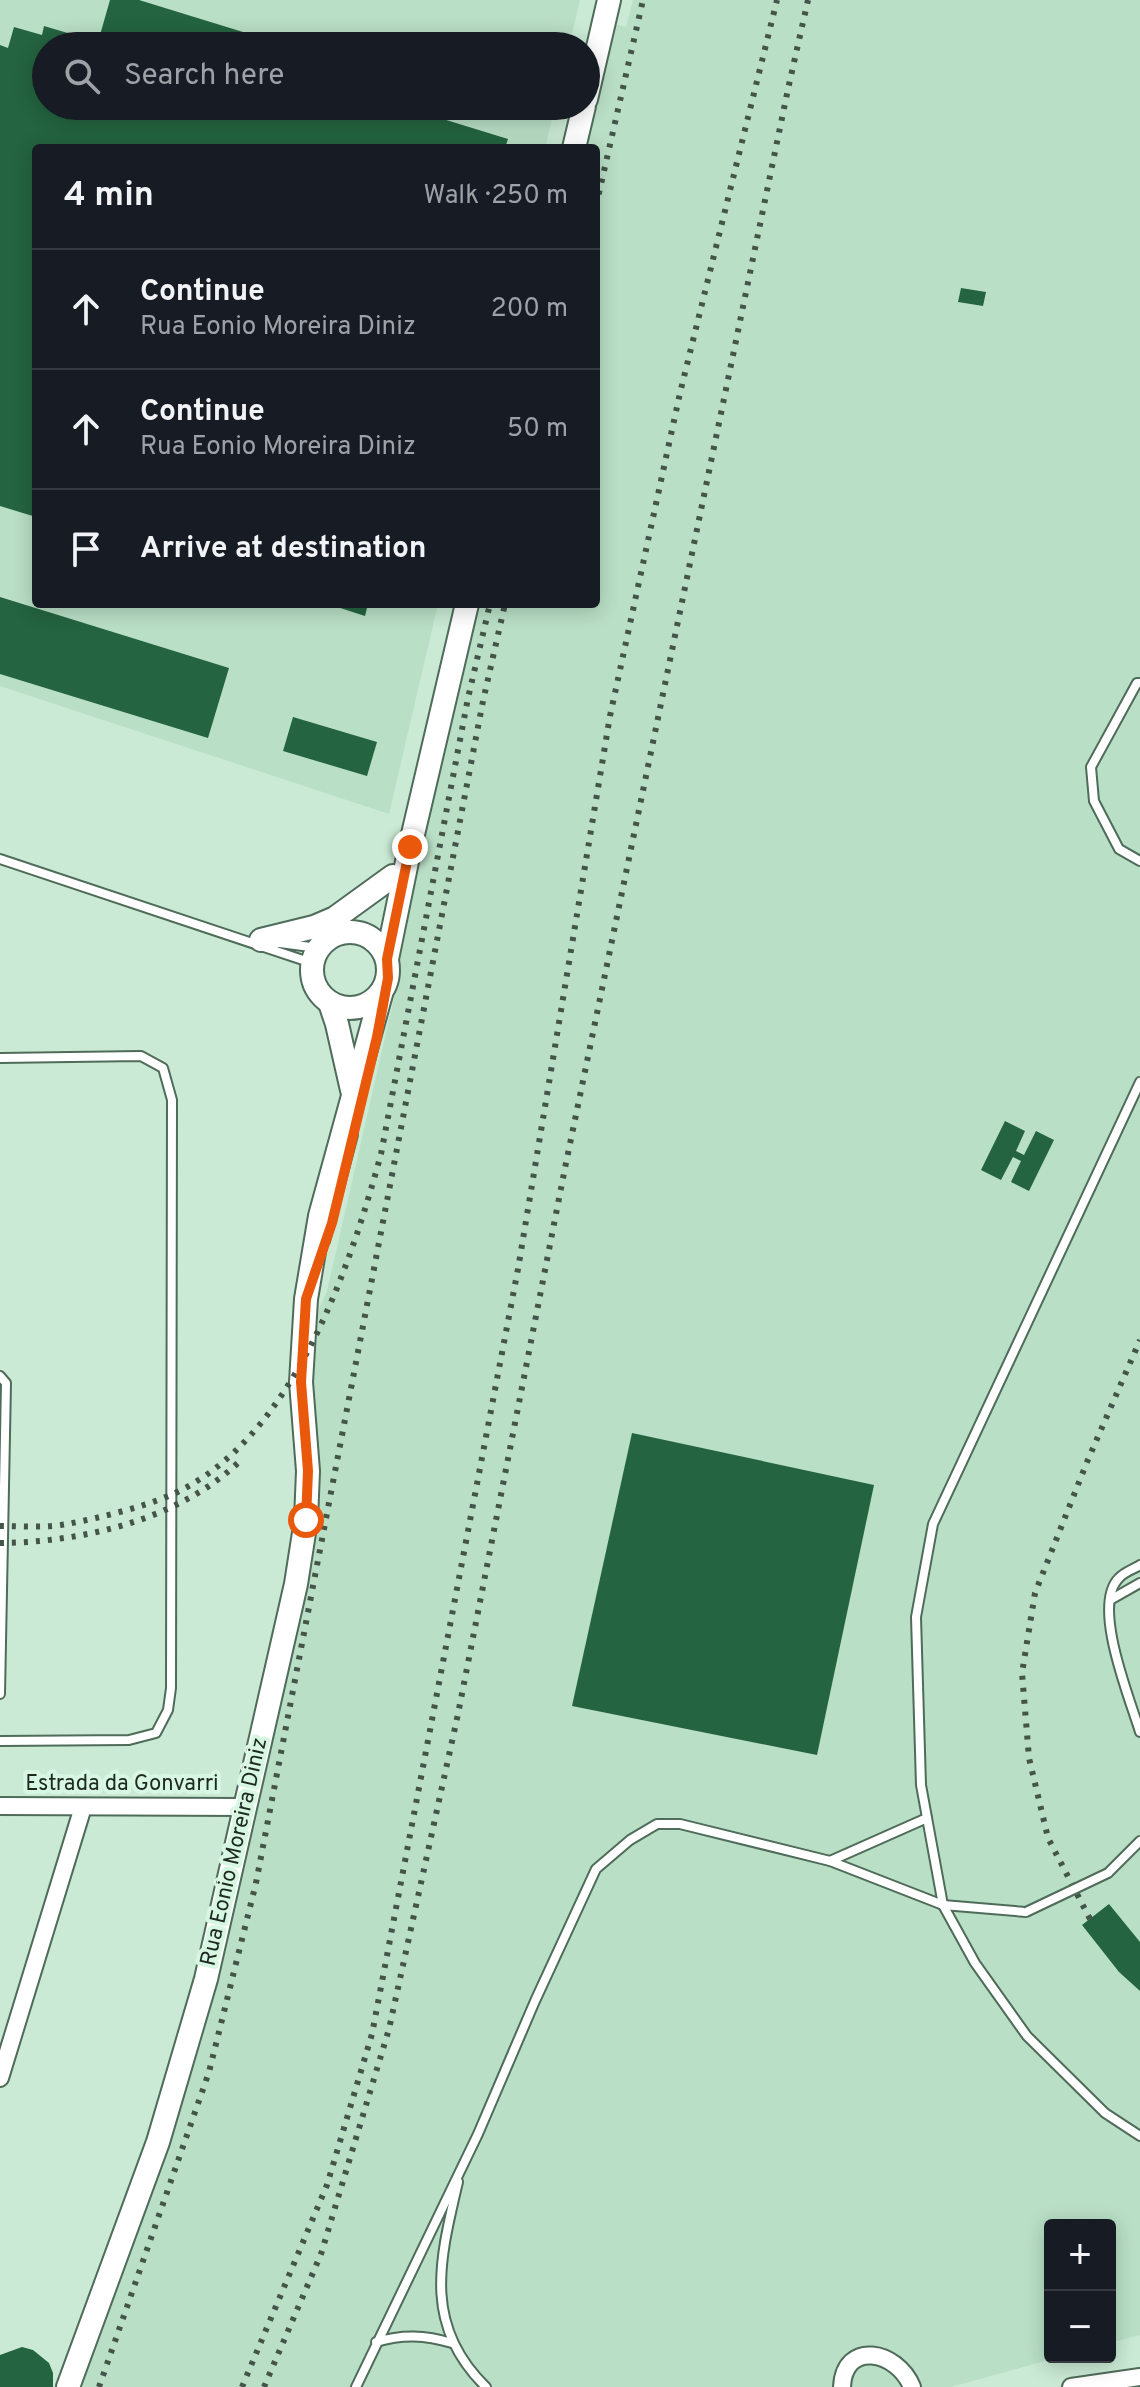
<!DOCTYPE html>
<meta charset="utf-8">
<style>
:root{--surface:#171b24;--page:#20242c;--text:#f1f3f6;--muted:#9ea1a6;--line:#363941}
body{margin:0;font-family:Overpass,sans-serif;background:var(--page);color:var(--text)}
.controls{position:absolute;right:24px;bottom:24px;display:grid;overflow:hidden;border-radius:8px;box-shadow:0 4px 20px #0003}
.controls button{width:72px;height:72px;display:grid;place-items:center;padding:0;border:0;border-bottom:2px solid var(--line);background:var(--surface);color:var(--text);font:40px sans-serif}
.stop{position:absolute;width:24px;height:24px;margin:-18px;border:6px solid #ea580c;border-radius:50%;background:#fff}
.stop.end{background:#ea580c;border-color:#fff;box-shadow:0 2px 8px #0008}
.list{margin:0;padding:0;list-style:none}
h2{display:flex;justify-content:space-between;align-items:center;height:104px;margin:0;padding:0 32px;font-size:34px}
h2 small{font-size:26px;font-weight:400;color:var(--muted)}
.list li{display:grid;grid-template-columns:52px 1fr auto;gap:24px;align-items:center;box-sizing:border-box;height:120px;padding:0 32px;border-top:2px solid var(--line)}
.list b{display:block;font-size:30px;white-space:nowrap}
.list p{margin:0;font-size:26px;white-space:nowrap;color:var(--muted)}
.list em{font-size:26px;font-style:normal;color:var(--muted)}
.icon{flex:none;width:44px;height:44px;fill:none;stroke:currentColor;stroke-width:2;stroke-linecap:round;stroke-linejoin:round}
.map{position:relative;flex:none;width:1140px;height:2387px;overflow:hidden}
.search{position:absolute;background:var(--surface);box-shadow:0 4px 20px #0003;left:32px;top:32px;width:568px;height:88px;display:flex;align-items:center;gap:20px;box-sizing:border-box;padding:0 28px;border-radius:44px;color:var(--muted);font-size:30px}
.panel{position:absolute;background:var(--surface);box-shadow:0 4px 20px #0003;left:32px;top:144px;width:568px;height:464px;border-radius:8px}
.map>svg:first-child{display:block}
.built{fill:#b9dfc6}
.building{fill:#246440}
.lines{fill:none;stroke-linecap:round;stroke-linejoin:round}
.service-casing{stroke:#4f6b59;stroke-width:12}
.minor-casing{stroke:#4f6b59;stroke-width:20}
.secondary-casing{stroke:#4f6b59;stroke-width:26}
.service{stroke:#fff;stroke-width:8}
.minor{stroke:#fff;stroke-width:16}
.secondary{stroke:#fff;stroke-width:22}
.rail{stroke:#445449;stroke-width:6;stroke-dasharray:4 8;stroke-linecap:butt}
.service-bridge-casing{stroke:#4f6b59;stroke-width:12;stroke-linecap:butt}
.service-bridge{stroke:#fff;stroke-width:8}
.route{stroke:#ea580c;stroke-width:10}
.labels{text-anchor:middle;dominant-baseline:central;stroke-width:8;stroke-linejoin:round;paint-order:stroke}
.street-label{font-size:22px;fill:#1d2921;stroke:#d8f7e2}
</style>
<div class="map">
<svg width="1140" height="2387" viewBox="0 0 1140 2387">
<rect width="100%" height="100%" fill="#caead5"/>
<!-- built -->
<g class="built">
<path d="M0,0H580L569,46H46V106H555L545,148H36V604H438L389,814L0,686Z"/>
<path d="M633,0H1140V2335L1110,2343V2225H1050V2357H1059L951,2387H80L166,2146L314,1534L319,1494L310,1389L309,1332L327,1291L399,976V953L412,888L479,604H596V148H585L614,24L626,27Z"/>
</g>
<!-- building -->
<g class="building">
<path d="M110,0H139L289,46H46V106H432L430,115L508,139L505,148H36V517L0,506V45L8,48L14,27L42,35L44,26L98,42Z"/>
<path d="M961,288L986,292L983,306L958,302Z"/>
<path d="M0,597L229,668L208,738L0,674Z"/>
<path d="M328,604H368L365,616Z"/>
<path d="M293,717L377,742L367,776L283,751Z"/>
<path d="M1005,1121L1025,1131L1016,1151L1024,1155L1036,1131L1054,1140L1029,1191L1011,1182L1021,1161L1013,1157L1001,1180L981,1170Z"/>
<path d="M632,1433L874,1485L817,1755L572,1706Z"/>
<path d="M1109,1904L1140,1942V1991L1119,1972L1082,1925Z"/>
<path d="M22,2347L33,2350L49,2363L53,2373V2387H0V2355Z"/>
</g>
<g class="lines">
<defs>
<g id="service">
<path d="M1140,683H1137L1091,767L1094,801L1119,849L1140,861"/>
<path d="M0,859L312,963"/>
<path d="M280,943L318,948"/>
<path d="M0,1058L141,1056L163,1068L172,1100L171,1688L168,1710L156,1733L129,1740L0,1741"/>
<path d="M1140,1082L933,1524L916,1617L921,1785L943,1905L975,1963L1027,2036L1105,2113L1140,2136"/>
<path d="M325,1241L353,1135"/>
<path d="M0,1376L6,1383L0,1694"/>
<path d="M1140,1565C1134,1569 1124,1572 1119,1578C1091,1605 1130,1699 1140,1732"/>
<path d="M1110,1600L1140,1583"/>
<path d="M830,1861L927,1818"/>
<path d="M1108,1873L1140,1841"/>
<path d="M458,2182C440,2259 422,2325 486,2387"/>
<path d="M376,2342C403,2334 425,2335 452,2343"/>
<path d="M356,2387L478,2134L535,2001L596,1869L630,1840L657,1824H680L830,1861L943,1905L1026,1912"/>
</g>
<g id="minor">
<path d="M0,1806L245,1807"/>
<path d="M0,2078L83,1807"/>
<path d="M842,2387C844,2340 897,2350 912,2387"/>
<path d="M1071,2387L1140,2377"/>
</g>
<g id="secondary">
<path d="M586,99L609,0"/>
<path d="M574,148L584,106"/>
<circle cx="350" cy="970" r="38"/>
<path d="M261,940L314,927L335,918L393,876"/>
<path d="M387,959L410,847L467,604"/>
<path d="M330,1003L337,1024L352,1090"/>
<path d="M68,2387L158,2142L206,1979L296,1584L306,1520L308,1471L301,1382L306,1299L320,1216L381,994"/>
</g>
</defs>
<!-- service casing -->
<use href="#service" class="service-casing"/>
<!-- minor casing -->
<use href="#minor" class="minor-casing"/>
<!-- secondary casing -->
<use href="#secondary" class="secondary-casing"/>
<!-- service -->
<use href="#service" class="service"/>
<!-- minor -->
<use href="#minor" class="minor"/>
<!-- secondary -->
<use href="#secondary" class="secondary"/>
<!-- rail -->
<g class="rail">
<path d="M596,206L643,0"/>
<path d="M0,1526C22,1526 46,1528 67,1524C99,1518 144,1507 173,1494C292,1440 349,1271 381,1154L468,698L490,604"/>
<path d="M0,1543C85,1542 182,1519 243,1458"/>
<path d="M1090,1919L1048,1838L1029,1758L1022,1673L1035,1593L1087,1462L1140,1340"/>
<path d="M99,2387L209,2072L256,1883L483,701L505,604"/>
<path d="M242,2387L327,2185L372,2034L518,1269L610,716L680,393L777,0"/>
<path d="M264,2387L321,2254L389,2029L458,1714L565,1168L788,89L808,0"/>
</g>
<defs>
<path id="service-bridge" d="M1026,1912L1108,1873"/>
</defs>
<!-- service-bridge casing -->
<use href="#service-bridge" class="service-bridge-casing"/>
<!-- service-bridge -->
<use href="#service-bridge" class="service-bridge"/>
</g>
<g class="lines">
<!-- route -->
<path class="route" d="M306,1520L308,1471L301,1382L306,1299L332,1223L377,1037L388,978L387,959L410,847"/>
</g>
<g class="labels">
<!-- street labels -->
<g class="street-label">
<text x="122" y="1784">Estrada da Gonvarri</text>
<text transform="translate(235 1852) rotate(-77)">Rua Eonio Moreira Diniz</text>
</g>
</g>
</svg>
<div class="controls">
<button>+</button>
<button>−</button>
</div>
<div class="stop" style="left:306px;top:1520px"></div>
<div class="stop end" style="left:410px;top:847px"></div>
<div class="search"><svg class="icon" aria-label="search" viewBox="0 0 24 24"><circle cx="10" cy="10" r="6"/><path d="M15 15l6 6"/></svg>Search here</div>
<section class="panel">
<h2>4 min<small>Walk · 250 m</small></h2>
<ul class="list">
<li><svg class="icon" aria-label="ahead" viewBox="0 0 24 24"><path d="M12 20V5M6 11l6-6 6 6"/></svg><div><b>Continue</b><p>Rua Eonio Moreira Diniz</p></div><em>200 m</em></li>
<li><svg class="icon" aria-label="ahead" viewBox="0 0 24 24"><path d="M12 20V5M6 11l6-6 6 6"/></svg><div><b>Continue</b><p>Rua Eonio Moreira Diniz</p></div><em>50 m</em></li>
<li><svg class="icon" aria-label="arrive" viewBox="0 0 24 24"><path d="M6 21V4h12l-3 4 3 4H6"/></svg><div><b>Arrive at destination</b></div></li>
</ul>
</section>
</div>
